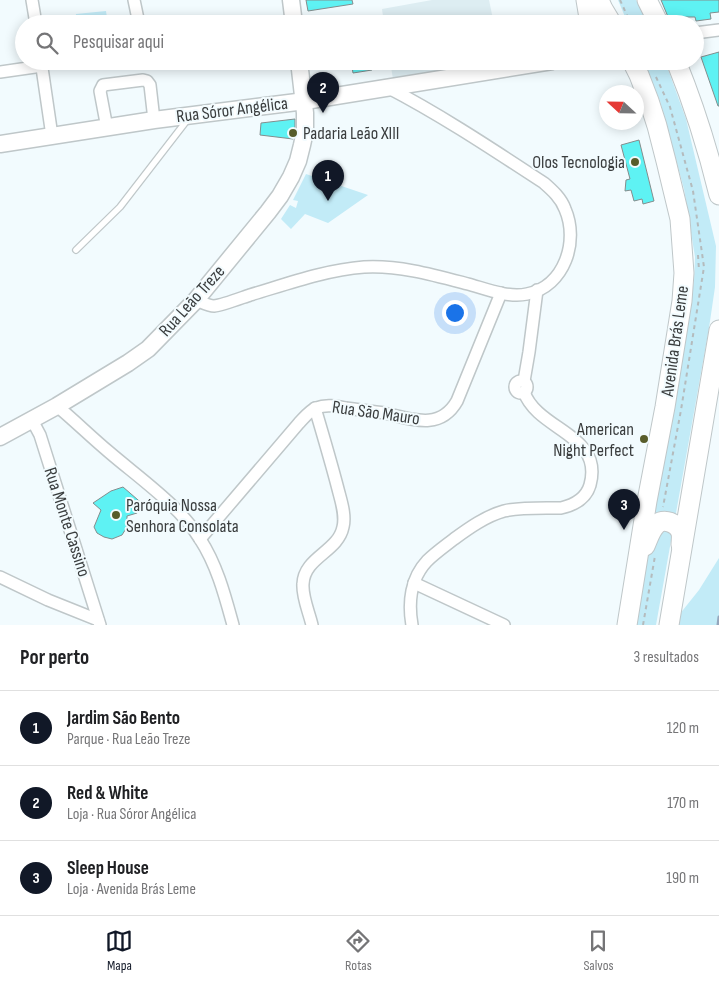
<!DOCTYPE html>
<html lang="pt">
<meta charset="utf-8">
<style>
:root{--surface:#fff;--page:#f2f2f2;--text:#202124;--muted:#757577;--line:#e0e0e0;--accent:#111827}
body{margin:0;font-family:"Sofia Sans Condensed",sans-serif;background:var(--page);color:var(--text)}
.compass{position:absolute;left:599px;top:85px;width:45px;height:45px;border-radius:50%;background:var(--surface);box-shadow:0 2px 12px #0003;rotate:292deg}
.you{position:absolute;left:454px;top:312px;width:18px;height:18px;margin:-12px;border:4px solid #fff;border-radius:50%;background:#1a73e8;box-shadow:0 0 0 8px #1a73e833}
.badge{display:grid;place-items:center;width:32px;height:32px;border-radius:50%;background:var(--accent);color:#fff;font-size:16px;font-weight:700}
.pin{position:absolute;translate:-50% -41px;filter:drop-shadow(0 1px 2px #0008)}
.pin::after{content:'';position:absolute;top:26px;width:18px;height:15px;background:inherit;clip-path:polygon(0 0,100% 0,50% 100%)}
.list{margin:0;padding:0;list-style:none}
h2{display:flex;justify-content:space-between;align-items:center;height:65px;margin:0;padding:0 20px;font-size:21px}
h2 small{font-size:16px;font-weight:400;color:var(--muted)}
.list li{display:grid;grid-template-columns:32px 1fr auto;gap:15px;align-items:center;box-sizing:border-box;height:75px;padding:0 20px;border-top:1px solid var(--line)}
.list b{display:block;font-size:19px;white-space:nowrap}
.list p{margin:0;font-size:16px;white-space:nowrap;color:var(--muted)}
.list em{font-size:16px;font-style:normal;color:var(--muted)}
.icon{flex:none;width:28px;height:28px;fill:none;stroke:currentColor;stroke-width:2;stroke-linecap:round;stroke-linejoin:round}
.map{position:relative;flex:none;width:719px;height:625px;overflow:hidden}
.search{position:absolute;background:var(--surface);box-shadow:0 2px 12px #0003;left:15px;right:15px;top:15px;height:55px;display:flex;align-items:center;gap:12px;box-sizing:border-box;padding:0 18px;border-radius:28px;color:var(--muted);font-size:19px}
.sheet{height:290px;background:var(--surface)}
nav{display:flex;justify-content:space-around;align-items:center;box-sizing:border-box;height:70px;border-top:1px solid var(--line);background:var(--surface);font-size:14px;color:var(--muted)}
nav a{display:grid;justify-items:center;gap:2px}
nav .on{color:var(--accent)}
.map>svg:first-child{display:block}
.built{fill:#ddedf2}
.green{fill:#c2ebf7}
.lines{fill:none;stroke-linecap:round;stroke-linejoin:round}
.stream{stroke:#95a6bc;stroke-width:3}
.building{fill:#5ef2f3;stroke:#848d8d}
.lane-casing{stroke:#bfc7c9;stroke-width:8}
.street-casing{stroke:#bfc7c9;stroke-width:14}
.secondary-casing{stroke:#bfc7c9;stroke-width:19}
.primary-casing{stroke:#bfc7c9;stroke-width:21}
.path{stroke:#b4bbbd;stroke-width:2;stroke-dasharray:4 4;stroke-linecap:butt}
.lane{stroke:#fff;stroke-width:5.5}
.street{stroke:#fff;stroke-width:11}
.secondary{stroke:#fff;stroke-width:16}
.primary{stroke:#fff;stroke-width:19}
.poi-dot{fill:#585d2b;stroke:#f2fbfe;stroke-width:2}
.labels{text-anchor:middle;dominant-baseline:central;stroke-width:4;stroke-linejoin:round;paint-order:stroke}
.street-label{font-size:18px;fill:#3a3d3e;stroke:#f2fbfe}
.poi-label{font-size:18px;fill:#3a3d3e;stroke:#f2fbfe;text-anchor:start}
</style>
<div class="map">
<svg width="719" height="625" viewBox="0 0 719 625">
<rect width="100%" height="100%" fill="#f2fbfe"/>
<!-- built -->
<g class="built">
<path d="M432,0H489L494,24H384L382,9Z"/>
<path d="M390,61H501L393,79Z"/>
</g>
<!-- green -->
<g class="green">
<path d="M618,0H636L649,24H628Z"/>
<path d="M106,11L108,24H75L76,14Z"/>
<path d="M643,61H665L686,119L716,246L715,287L709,328L656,625H636L694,281L695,257L684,189L660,101Z"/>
<path d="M306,174L368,195L328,223L305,214L291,229L281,219L290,205L296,208L298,201L293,200Z"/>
<path d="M719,558V625H674L675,620L699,590Z"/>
</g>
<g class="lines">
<!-- stream -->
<path class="stream" d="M718,625L719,617"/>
</g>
<!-- building -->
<g class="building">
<path d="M306,0H352L353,4L308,11Z"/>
<path d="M661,0H719V12L710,13L711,19L696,21L695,17H686L678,20L679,24H671Z"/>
<path d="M719,52V106H718L701,57Z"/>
<path d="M351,61H370L372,70L353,73Z"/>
<path d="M295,119V130L293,139L260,135L261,123Z"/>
<path d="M639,140L654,201L643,204L642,199L634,201L631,190L625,191L626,180L630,179L621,145Z"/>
<path d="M123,487L145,506L137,513L127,516V527L122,535L112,539L104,537L97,533L94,527L101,510L93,503L111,491Z"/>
</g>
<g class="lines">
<defs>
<path id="lane" d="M76,250L120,207L188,119"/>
<g id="street">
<path d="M32,0L36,24"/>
<path d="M134,0L139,24"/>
<path d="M695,33L719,30"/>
<path d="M41,61L52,136"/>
<path d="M0,72L42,66"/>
<path d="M107,128L100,91L103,85L143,80L147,81L150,85L154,120"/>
<path d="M196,300C201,302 209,306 214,306C223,305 241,298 250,295C287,284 325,270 364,267C399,265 434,275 468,284C486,289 508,298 527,294C565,286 579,241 565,209C561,198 552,190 544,183C492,149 441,115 387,87"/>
<circle cx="521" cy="387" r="6"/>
<path d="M524,381L529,352L537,290"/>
<path d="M57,406C75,421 91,437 109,452C138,477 180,506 200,539C217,565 225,596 233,625"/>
<path d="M32,420L40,435L100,625"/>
<path d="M200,539L299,423C304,418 309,411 316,408C326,404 336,406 346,408C359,410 372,411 384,413C411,419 440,431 457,401L501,293"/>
<path d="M0,577L48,600L98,620"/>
<path d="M414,583L504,625"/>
<path d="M312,625C309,612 302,597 303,584C304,557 338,552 343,527C346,515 341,501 338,489C331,462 323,435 315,408"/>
<path d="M412,625C408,602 411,578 427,561C435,553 445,546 454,539C469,528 486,516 504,511C521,507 543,508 561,508C574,505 586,499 590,485C604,434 538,431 524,392"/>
</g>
<g id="secondary">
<path d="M291,0L294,24"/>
<path d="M0,144L154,120L305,101L552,61"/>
<path d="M0,437L57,406L128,363L148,349L196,300L268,212L280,196L291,177L298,161L302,145L305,131V113L299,61"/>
</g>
<g id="primary">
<path d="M586,0L590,24"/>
<path d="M599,0L603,9L612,24"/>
<path d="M647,0L659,24"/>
<path d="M676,61C694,105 708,150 719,195"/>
<path d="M645,546C648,540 650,531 656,525C663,517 678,523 681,533C682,537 681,541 681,545"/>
<path d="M627,625L647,501L665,407L682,301L684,273L680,219L666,161L657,126L649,101L639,75L632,61"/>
<path d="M669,625L719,330"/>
</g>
</defs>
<!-- lane casing -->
<use href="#lane" class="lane-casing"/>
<!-- street casing -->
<use href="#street" class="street-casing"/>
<!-- secondary casing -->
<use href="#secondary" class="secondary-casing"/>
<!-- primary casing -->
<use href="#primary" class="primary-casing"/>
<!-- path -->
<g class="path">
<path d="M620,0L631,24"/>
<path d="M656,77L670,107L693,191L704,267L681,410L663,507"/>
<path d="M698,255L699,270"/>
<path d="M643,625L655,556"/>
</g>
<!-- lane -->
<use href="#lane" class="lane"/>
<!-- street -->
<use href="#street" class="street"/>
<!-- secondary -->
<use href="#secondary" class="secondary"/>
<!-- primary -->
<use href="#primary" class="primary"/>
</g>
<!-- markers -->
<g class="poi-dot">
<circle cx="293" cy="133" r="5"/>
<circle cx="635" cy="162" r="5"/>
<circle cx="644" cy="439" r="5"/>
<circle cx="116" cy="515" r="5"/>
</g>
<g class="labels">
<!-- street labels -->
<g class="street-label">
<text transform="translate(232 110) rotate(-7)">Rua Sóror Angélica</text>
<text transform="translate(192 301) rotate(-48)">Rua Leão Treze</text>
<text transform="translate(675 341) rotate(-82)">Avenida Brás Leme</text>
<text transform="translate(376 413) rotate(8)">Rua São Mauro</text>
<text transform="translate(67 522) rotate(72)">Rua Monte Cassino</text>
</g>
<!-- poi labels -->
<g class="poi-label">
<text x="303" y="133">Padaria Leão XIII</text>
<text x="625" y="162" text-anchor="end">Olos Tecnologia</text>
<text x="634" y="429" text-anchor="end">American<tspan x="634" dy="21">Night Perfect</tspan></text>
<text x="126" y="505">Paróquia Nossa<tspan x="126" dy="21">Senhora Consolata</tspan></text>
</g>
</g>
</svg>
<svg class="compass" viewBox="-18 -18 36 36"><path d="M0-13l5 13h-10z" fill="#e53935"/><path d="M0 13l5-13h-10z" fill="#757577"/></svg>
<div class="you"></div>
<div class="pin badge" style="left:328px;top:201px">1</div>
<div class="pin badge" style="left:323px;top:113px">2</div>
<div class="pin badge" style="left:624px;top:530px">3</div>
<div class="search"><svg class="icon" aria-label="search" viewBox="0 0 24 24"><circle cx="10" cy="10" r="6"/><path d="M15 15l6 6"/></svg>Pesquisar aqui</div>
</div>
<section class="sheet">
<h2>Por perto<small>3 resultados</small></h2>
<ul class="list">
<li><span class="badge">1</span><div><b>Jardim São Bento</b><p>Parque · Rua Leão Treze</p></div><em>120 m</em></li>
<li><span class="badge">2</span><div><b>Red &amp; White</b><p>Loja · Rua Sóror Angélica</p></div><em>170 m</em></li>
<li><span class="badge">3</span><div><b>Sleep House</b><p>Loja · Avenida Brás Leme</p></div><em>190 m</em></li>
</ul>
</section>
<nav>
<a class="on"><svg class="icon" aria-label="map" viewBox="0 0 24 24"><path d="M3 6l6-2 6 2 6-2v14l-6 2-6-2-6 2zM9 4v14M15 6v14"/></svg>Mapa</a>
<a><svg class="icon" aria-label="directions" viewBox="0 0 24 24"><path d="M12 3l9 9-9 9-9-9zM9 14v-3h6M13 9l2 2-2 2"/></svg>Rotas</a>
<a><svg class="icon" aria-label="saved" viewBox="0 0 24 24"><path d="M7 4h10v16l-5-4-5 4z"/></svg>Salvos</a>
</nav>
